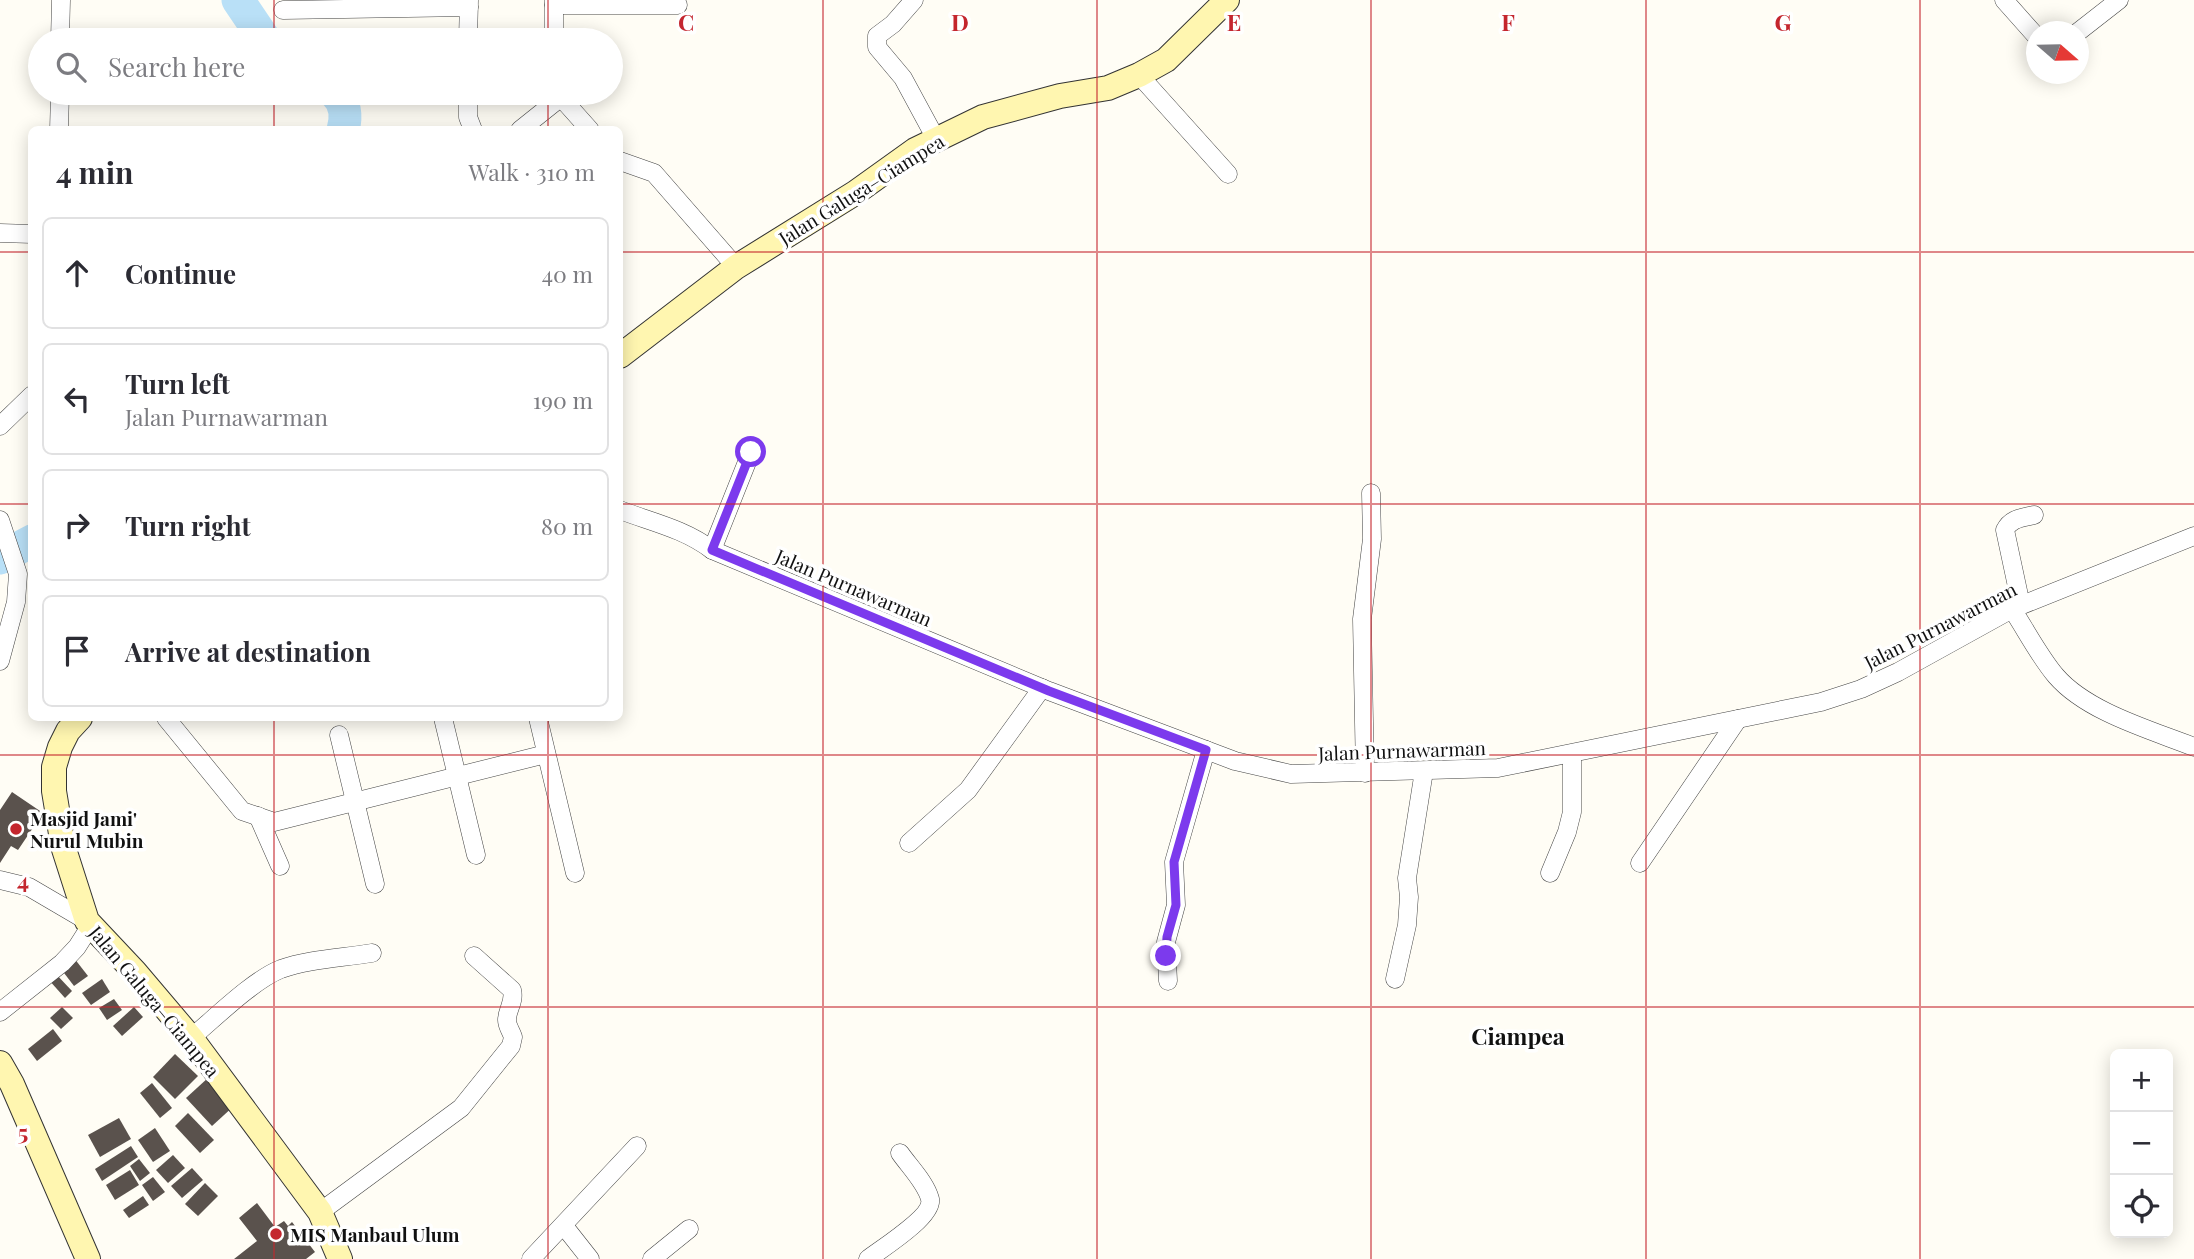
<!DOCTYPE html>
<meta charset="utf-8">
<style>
:root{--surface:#fff;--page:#f7f7f7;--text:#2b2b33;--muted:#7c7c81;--line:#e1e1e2}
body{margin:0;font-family:"Playfair Display",serif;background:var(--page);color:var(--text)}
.controls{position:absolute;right:21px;bottom:21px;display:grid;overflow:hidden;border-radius:10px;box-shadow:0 4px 18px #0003}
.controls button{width:63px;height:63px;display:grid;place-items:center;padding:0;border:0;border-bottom:2px solid var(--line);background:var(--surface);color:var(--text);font:35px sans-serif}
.compass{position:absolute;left:2026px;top:21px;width:63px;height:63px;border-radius:50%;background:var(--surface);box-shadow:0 4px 18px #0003;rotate:110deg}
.stop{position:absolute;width:21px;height:21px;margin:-16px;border:5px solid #7c3aed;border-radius:50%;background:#fff}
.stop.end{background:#7c3aed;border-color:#fff;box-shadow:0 2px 7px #0008}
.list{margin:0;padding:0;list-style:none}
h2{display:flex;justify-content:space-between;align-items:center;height:91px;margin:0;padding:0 28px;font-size:30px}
h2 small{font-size:23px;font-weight:400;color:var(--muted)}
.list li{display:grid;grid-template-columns:46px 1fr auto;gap:21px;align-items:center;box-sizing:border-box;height:112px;margin:0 14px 14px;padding:0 14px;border:2px solid var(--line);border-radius:10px}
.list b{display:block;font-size:26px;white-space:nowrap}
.list p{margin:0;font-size:23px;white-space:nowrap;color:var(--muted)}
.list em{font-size:23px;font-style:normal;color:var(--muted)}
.icon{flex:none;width:38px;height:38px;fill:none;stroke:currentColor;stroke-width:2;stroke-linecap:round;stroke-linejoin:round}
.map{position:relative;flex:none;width:2194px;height:1259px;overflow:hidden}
.search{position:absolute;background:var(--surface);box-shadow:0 4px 18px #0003;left:28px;top:28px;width:595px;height:77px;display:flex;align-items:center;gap:18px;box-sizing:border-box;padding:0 24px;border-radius:38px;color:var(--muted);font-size:26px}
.panel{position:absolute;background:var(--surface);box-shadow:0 4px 18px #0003;left:28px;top:126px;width:595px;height:595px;border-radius:10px}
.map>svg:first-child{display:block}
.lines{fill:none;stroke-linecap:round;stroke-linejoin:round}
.river{stroke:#b9e0f7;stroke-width:33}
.building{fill:#5a524d}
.street-casing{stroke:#444;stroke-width:19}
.secondary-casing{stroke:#333;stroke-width:26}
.street{stroke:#fff;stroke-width:18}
.secondary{stroke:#fff6b0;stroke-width:24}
.route{stroke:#7c3aed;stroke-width:9}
.grid{fill:none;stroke:#c4262e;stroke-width:2;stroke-opacity:0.55}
.poi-dot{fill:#c4262e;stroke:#fff;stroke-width:2.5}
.labels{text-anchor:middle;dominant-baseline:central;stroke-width:7;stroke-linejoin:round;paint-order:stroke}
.street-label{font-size:19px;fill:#111;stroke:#fff}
.poi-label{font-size:19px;font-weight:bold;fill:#111;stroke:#fff;text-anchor:start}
.quarter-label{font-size:23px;font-weight:bold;fill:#111;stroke:#fff}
.grid-label{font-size:23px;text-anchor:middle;font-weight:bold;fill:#c4262e;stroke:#fff;stroke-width:7;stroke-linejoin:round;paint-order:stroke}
</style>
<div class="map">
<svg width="2194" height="1259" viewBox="0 0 2194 1259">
<rect width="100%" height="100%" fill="#fffdf5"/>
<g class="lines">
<!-- river -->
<g class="river">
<path d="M238,0L265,40"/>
<path d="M335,93C345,102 347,116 343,130"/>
<path d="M0,558L32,541"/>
</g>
</g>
<!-- building -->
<g class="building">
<path d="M12,792L43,813L18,850L11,846L0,863V810Z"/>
<path d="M74,958L88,976L74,986L61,969Z"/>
<path d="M55,973L72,991L65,998L48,979Z"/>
<path d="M102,979L110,992L91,1005L82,993Z"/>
<path d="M114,999L122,1010L107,1020L99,1008Z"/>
<path d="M62,1007L73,1018L61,1029L50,1018Z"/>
<path d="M134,1007L143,1017L122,1036L113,1026Z"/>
<path d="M53,1029L62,1041L37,1061L28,1049Z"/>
<path d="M175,1054L198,1076L175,1099L153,1077Z"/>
<path d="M209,1077L235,1105L212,1126L186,1098Z"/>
<path d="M152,1083L172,1108L160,1118L140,1093Z"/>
<path d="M188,1113L214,1140L200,1153L175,1126Z"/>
<path d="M119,1118L131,1139L100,1157L88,1135Z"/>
<path d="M155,1128L170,1151L153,1162L138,1140Z"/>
<path d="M131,1146L138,1157L102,1181L95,1169Z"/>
<path d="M173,1155L185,1168L168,1183L156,1170Z"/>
<path d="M139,1159L150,1173L140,1181L130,1166Z"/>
<path d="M192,1168L203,1180L182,1198L171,1186Z"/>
<path d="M130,1170L139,1185L115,1200L106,1185Z"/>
<path d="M153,1177L165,1192L153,1201L142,1185Z"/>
<path d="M205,1183L218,1196L198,1216L185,1204Z"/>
<path d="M143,1196L149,1205L129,1218L123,1210Z"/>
<path d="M257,1203L275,1227L284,1221L288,1226L292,1222L315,1252L306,1259H234L257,1241L239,1218Z"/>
</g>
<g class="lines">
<defs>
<g id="street">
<path d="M914,0L893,24L877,36V47L903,78L936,139"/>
<path d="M2004,0L2036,36"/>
<path d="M554,5H678"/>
<path d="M283,10L469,7"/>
<path d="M2078,32L2119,0"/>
<path d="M60,40L61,0"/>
<path d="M468,40L469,0"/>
<path d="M554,40V0"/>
<path d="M1139,75L1228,174"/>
<path d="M468,93V117L473,130"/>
<path d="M557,93L590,130"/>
<path d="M59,130L60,93"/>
<path d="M520,130L560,98"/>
<path d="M620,161L654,173L736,267"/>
<path d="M0,233L32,234"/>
<path d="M0,426L32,395"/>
<path d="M620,510C651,522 685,529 712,550L1049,691L1235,761L1291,774L1498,768L1821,702L1861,689L1898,672L2012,609L2194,536"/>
<path d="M0,520L18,574L16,602L0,661"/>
<path d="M712,550L751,452"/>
<path d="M2021,605L2005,530C2011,518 2022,518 2034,515"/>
<path d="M2012,609C2026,630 2039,656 2056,676C2087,712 2151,730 2194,747"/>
<path d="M166,718L242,811L274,822L546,754"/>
<path d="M443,718L476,855"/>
<path d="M538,718L575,873"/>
<path d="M339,735L375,884"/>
<path d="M1365,773L1362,619L1372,539L1371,493"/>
<path d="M258,816L280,866"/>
<path d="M909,843L968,790L1042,688"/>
<path d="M1640,863L1738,719"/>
<path d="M1550,873L1567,832L1572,812V754"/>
<path d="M0,880L29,887L87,921"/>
<path d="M1395,979L1407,925L1409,897L1407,878L1424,771"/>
<path d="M1168,981L1166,942L1176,905L1174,862L1206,750"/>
<path d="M0,1012L62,963L77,947L91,925"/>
<path d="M191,1038C215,1018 253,980 281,969C309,959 342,958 372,953"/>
<path d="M320,1212L461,1108L511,1046L513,1037C511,1031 507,1026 507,1020C507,1009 515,1002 512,990L474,956"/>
<path d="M564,1226L590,1259"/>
<path d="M531,1259L637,1146"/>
<path d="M652,1259L689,1229"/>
<path d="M868,1259C881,1249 934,1216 930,1199C926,1183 909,1166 900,1153"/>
</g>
<g id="secondary">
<path d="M620,356L736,267L855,193L915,150L983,117L1060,96L1108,88L1139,75L1166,60L1227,0"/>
<path d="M80,718L68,731L60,747L54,767V791L63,846L87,921L135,972L191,1038L320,1212L340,1259"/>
<path d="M0,1063L12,1084L88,1259"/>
</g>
</defs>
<!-- street casing -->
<use href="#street" class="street-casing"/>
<!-- secondary casing -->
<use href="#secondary" class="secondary-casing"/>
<!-- street -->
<use href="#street" class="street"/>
<!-- secondary -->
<use href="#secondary" class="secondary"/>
</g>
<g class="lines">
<!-- route -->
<path class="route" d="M751,452L712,550L1049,691L1206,750L1174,862L1176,905L1167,937L1166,956"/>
</g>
<!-- grid -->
<path class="grid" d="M274,0V40M548,0V40M823,0V1259M1097,0V1259M1371,0V1259M1646,0V1259M1920,0V1259M274,93V130M548,93V130M0,252H32M620,252H2194M0,504H32M620,504H2194M274,718V1259M548,718V1259M0,755H2194M0,1007H2194"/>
<!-- markers -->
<g class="poi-dot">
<circle cx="16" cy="829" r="7"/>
<circle cx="276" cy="1234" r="7"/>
</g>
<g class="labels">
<!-- street labels -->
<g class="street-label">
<text transform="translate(861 189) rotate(-32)">Jalan Galuga–Ciampea</text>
<text transform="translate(854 587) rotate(23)">Jalan Purnawarman</text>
<text transform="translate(1940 625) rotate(-27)">Jalan Purnawarman</text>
<text transform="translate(1402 750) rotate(-2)">Jalan Purnawarman</text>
<text transform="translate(155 1001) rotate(50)">Jalan Galuga–Ciampea</text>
</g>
<!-- poi labels -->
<g class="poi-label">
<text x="30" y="818">Masjid Jami'<tspan x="30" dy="22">Nurul Mubin</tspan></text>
<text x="290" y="1234">MIS Manbaul Ulum</text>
</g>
<!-- quarter labels -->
<g class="quarter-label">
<text x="1518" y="1035">Ciampea</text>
</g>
</g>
<g class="grid-label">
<text x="686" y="31">C</text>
<text x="960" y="31">D</text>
<text x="1234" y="31">E</text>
<text x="1508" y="31">F</text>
<text x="1783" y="31">G</text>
<text x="23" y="889">4</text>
<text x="23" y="1141">5</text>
</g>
</svg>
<div class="controls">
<button>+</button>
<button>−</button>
<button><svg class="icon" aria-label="locate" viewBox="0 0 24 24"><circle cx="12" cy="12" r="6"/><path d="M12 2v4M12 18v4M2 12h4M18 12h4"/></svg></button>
</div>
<svg class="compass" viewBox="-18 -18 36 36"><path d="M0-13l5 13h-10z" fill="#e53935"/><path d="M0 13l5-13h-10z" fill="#7c7c81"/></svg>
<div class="stop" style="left:751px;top:452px"></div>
<div class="stop end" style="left:1166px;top:956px"></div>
<div class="search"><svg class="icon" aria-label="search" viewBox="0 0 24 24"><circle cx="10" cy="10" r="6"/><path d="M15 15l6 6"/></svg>Search here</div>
<section class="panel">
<h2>4 min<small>Walk · 310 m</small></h2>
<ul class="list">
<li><svg class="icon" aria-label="ahead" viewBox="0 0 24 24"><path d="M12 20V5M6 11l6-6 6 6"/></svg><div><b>Continue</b></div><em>40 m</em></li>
<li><svg class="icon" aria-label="left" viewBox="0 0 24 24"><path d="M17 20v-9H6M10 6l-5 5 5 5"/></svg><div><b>Turn left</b><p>Jalan Purnawarman</p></div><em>190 m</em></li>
<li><svg class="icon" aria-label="right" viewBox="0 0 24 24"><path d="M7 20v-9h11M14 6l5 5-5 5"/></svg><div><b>Turn right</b></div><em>80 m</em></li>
<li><svg class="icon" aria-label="arrive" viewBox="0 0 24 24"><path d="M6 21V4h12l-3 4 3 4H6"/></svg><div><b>Arrive at destination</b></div></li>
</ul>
</section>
</div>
